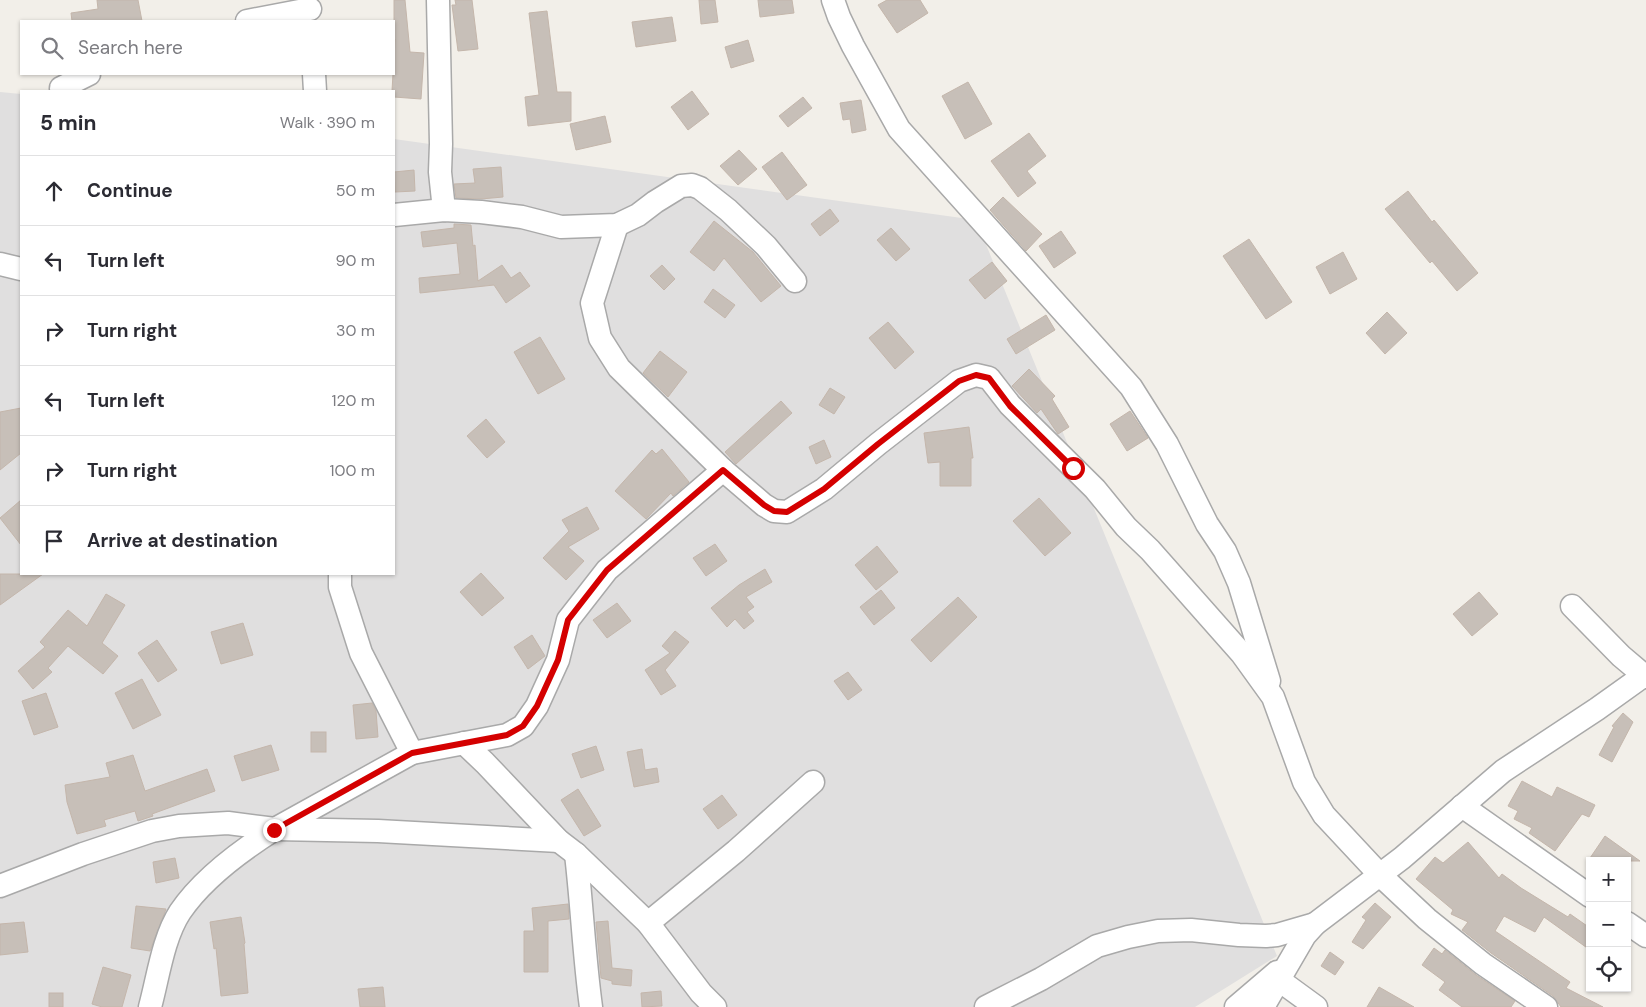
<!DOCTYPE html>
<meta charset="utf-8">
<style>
:root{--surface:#fff;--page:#f2f2f3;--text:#2b2b33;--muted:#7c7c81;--line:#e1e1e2}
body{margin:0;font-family:"DM Sans",sans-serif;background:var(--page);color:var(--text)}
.controls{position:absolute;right:15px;bottom:15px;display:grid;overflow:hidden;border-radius:0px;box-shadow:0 1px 4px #0004}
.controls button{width:45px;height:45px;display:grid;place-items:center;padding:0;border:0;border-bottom:1px solid var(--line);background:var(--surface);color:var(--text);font:25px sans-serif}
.stop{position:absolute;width:15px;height:15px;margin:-11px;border:4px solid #d40000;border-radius:50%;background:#fff}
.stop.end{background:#d40000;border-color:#fff;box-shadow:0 1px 5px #0008}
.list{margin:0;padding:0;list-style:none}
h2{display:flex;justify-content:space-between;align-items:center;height:65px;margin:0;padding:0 20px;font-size:21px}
h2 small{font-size:16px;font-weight:400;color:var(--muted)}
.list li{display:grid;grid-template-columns:32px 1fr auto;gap:15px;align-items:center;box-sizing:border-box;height:70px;padding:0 20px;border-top:1px solid var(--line)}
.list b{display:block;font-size:19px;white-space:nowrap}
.list em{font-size:16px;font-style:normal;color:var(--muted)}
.icon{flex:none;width:28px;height:28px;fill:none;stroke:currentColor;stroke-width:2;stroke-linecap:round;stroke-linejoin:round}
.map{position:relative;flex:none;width:1646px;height:1007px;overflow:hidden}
.search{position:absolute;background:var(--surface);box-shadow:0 1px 4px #0004;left:20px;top:20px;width:375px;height:55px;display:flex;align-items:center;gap:12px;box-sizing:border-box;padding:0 18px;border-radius:0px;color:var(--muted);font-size:19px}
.panel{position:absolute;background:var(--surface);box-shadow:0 1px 4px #0004;left:20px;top:90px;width:375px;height:485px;border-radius:0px}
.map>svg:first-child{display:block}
.residential{fill:#e0dfdf}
.building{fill:#c7bfb8;stroke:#c4b6ab}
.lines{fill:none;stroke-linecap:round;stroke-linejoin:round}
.minor-casing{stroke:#a9a9a9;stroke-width:25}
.minor{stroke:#fff;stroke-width:22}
.route{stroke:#d40000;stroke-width:6}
</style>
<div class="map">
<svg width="1646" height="1007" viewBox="0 0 1646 1007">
<rect width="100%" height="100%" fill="#f2efe9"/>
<!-- residential -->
<path class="residential" d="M0,92L21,94V574H394V139L976,220L1277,956L1195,1007H0Z"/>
<!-- building -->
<g class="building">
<path d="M97,0H138L142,21H72L71,13L98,9Z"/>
<path d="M394,0H405L410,52L424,53L421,99L394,97V91H392L395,39H394Z"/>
<path d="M455,0H472L478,49L458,51L452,5H456Z"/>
<path d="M699,0H715L718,22L701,24Z"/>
<path d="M758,0H792L794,13L760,17Z"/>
<path d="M887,0H920L928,13L897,33L878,5Z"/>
<path d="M547,11L557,92H571V121L528,126L525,97L539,95L529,13Z"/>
<path d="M672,17L676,41L636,47L632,22Z"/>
<path d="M748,40L754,61L731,68L725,47Z"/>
<path d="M968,82L992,124L965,139L942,96Z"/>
<path d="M692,91L709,114L688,130L671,107Z"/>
<path d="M803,97L812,108L788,127L779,116Z"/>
<path d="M861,100L866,130L852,133L850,119L843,120L840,103Z"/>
<path d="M605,116L611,142L576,150L570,124Z"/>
<path d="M1029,133L1046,156L1027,171L1036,183L1018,197L991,161Z"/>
<path d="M739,150L757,169L738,185L720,166Z"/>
<path d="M782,152L807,185L787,200L762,167Z"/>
<path d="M501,167L503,197L481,199L456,198L454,184L475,183L473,169Z"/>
<path d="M414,170L415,191L395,192L394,172Z"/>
<path d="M1408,191L1432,222L1434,220L1478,273L1457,291L1432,261L1430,263L1385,209Z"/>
<path d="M1003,197L1042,234L1026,251L990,210Z"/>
<path d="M830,209L839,221L820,236L811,224Z"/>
<path d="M714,221L753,252L781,286L761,302L724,258L714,271L690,252Z"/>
<path d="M454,224L471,225L473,246L475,245L478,281L502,265L511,278L520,272L530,286L506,303L494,285L420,293L419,278L460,274L457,243L423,247L421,232L454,228Z"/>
<path d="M891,228L910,249L896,261L877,240Z"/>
<path d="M1061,231L1076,253L1054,268L1039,246Z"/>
<path d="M1249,239L1292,302L1266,319L1223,256Z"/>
<path d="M1343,252L1357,279L1330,294L1316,267Z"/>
<path d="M992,262L1007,281L985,299L969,280Z"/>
<path d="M662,265L675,279L664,290L650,276Z"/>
<path d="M713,289L735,305L725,318L704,302Z"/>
<path d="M1387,312L1407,333L1385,354L1366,333Z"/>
<path d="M1046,315L1055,330L1016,354L1007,339Z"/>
<path d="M888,322L914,352L895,369L869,338Z"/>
<path d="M540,337L565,379L538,394L514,352Z"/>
<path d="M660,351L687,372L668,397L643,373Z"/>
<path d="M1029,369L1055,396L1052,399L1069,427L1058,434L1041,409L1037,413L1012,386Z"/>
<path d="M830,388L845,397L834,414L819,405Z"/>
<path d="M781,401L792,413L736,464L725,452Z"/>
<path d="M21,408V453L0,470V412Z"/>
<path d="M1130,411L1148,438L1127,451L1110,424Z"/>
<path d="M486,419L505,442L487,458L467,436Z"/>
<path d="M969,427L973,458H971V486H940V462L928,463L924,433Z"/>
<path d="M824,440L831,457L816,464L809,447Z"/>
<path d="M662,449L689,482L673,496L671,493L646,519L615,491L652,450L656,454Z"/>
<path d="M1039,498L1071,533L1045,556L1013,521Z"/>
<path d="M21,500V545L0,518Z"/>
<path d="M587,507L599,529L568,547L584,561L566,580L543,558L569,531L562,520Z"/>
<path d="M715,544L727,561L706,576L693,558Z"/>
<path d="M877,546L898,572L876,590L855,565Z"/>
<path d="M765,569L772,582L746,597L754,607L747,612L754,621L744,629L735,619L727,627L711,608L739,585Z"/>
<path d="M481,573L504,598L482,616L460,592Z"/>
<path d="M0,574H43L0,605Z"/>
<path d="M881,590L895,608L874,625L860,607Z"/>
<path d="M1479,592L1498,614L1472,636L1453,614Z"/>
<path d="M106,594L125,605L102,643L118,656L103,674L68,646L48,668L52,672L33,689L18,671L45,647L40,642L68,610L87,626Z"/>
<path d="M958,597L977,617L931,662L911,640Z"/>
<path d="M617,603L631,621L607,638L593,620Z"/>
<path d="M243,623L253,655L221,664L211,632Z"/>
<path d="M675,631L689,642L665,670L676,686L661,695L645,670L670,653L662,646Z"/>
<path d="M532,635L545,656L528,669L514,647Z"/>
<path d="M157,640L177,670L158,682L138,653Z"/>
<path d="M848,672L862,690L848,700L834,681Z"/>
<path d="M142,679L161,715L133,729L115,693Z"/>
<path d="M46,693L58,727L34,735L22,701Z"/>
<path d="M372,703L376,711L378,737L356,739L353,705Z"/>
<path d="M1623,713L1633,722L1612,762L1599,755L1614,727L1612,726Z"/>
<rect x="311" y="732" width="15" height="20"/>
<path d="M271,745L279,770L242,781L234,756Z"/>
<path d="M596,746L604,770L581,778L572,754Z"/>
<path d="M642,749L645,770L657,768L659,782L634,787L627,752Z"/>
<path d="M133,755L145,791L207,769L215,791L152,814L153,816L138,821L135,811L104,820L106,826L77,834L67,802L65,785L110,777L106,763Z"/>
<path d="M1522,781L1552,797L1557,787L1595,805L1589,817L1582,814L1555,851L1529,833L1532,828L1514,819L1518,811L1508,806Z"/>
<path d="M578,789L601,826L584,836L561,800Z"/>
<path d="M722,795L737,815L718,829L703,809Z"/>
<path d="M1605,836L1640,861H1588Z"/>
<path d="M1468,842L1499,878L1502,874L1521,888L1568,917L1570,914L1590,928V950L1544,917L1535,932L1504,916L1495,931L1570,982L1566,988L1603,1007H1561L1553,996L1491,953L1462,930L1468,922L1451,914L1453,910L1416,879L1435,857L1443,863Z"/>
<path d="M175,858L179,878L156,883L153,862Z"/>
<path d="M1375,903L1391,917L1363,949L1352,942L1366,920L1362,917Z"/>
<path d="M568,904L569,919L548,921V972H524V931H534L532,908Z"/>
<path d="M136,906L166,909L150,951L131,948Z"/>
<path d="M241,917L245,943L244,944L248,993L221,996L216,948L214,949L210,922Z"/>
<path d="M608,921L612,968L632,970L631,986L612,984V981L601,978L596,922Z"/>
<path d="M24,922L28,952L0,955V924Z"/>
<path d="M1434,948L1442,954L1445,950L1476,975L1515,1001L1511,1007H1462L1439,990L1445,982L1422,965Z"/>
<path d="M1330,952L1344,962L1335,975L1321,966Z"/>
<path d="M103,967L131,975L122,1007H102L92,1004Z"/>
<path d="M383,987L385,1007H360L358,989Z"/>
<path d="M1379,987L1414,1007H1367Z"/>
<path d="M661,991L662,1006L642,1007L641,993Z"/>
<rect x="49" y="993" width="14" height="14"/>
</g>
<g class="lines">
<defs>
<g id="minor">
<path d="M438,0L441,144L440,172L444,210"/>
<path d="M833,0L839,17L853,46L899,129L1131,387L1167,444L1207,524L1225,551L1239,583L1269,681"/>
<path d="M247,21L310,9"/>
<path d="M314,74L315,91"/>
<path d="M61,88L89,74"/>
<path d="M394,215L444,210L481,212L522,217L561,227L617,225L638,215L655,202L681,186L692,185L700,188L728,210L766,246L795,281"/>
<path d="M617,225L592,303L600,338L619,368L723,470L764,505L774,511L787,512L824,489L878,444L959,381L976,375L989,378L1010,405L1095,489L1126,527L1150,550L1242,654L1273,697L1304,782L1324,815L1380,875L1427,919L1483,964L1546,1007"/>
<path d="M0,264L21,269"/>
<path d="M340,574V587L361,653L412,753"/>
<path d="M1572,606L1621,656L1646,677"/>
<path d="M464,743L485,763L559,841L576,854L648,923L701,993L715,1007"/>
<path d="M1462,806L1590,896"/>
<path d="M576,854C582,905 584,956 591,1007"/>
<path d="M0,886L83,854L152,831L179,826L228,823L275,829L378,831L559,841"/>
<path d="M648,923L736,851L813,782"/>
<path d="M1627,923L1646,936"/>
<path d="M1279,980L1316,1007"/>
<path d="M150,1007C158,978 163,938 180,912C203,878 240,851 275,829L412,753L507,735L523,726L537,706L558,660L568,620L607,570L723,470"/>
<path d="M986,1007L1041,979L1097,946L1128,937L1158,931L1191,930L1239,935L1266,936L1277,935L1315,924"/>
<path d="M1236,1007L1277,972"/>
<path d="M1263,1007L1305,935L1315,924L1402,858L1503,771L1597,709L1646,674"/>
</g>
</defs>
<!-- minor casing -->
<use href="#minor" class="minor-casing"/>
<!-- minor -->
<use href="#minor" class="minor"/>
</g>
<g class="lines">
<!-- route -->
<path class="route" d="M274,830L412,753L507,735L523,726L537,706L558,660L568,620L607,570L723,470L764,505L774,511L787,512L824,489L878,444L959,381L976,375L989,378L1010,406L1073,468"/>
</g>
</svg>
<div class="controls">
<button>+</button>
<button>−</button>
<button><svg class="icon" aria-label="locate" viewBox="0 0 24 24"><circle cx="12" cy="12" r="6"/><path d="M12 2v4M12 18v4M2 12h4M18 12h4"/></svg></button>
</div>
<div class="stop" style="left:1073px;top:468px"></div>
<div class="stop end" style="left:274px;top:830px"></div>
<div class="search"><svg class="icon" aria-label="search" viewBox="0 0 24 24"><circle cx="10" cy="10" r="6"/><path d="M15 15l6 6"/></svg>Search here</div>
<section class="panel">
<h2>5 min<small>Walk · 390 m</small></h2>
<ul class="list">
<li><svg class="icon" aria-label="ahead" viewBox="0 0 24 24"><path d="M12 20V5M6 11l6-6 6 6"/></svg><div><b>Continue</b></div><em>50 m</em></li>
<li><svg class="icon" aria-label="left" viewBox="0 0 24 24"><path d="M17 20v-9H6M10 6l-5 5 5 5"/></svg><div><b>Turn left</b></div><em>90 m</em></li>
<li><svg class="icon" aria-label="right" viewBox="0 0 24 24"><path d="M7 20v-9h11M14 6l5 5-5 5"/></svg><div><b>Turn right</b></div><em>30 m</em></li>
<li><svg class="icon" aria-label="left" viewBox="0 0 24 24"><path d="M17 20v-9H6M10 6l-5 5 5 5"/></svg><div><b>Turn left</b></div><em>120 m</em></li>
<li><svg class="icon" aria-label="right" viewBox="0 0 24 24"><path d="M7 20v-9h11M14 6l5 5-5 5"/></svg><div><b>Turn right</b></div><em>100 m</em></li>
<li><svg class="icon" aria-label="arrive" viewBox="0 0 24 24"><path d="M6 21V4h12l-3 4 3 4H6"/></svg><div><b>Arrive at destination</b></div></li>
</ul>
</section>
</div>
